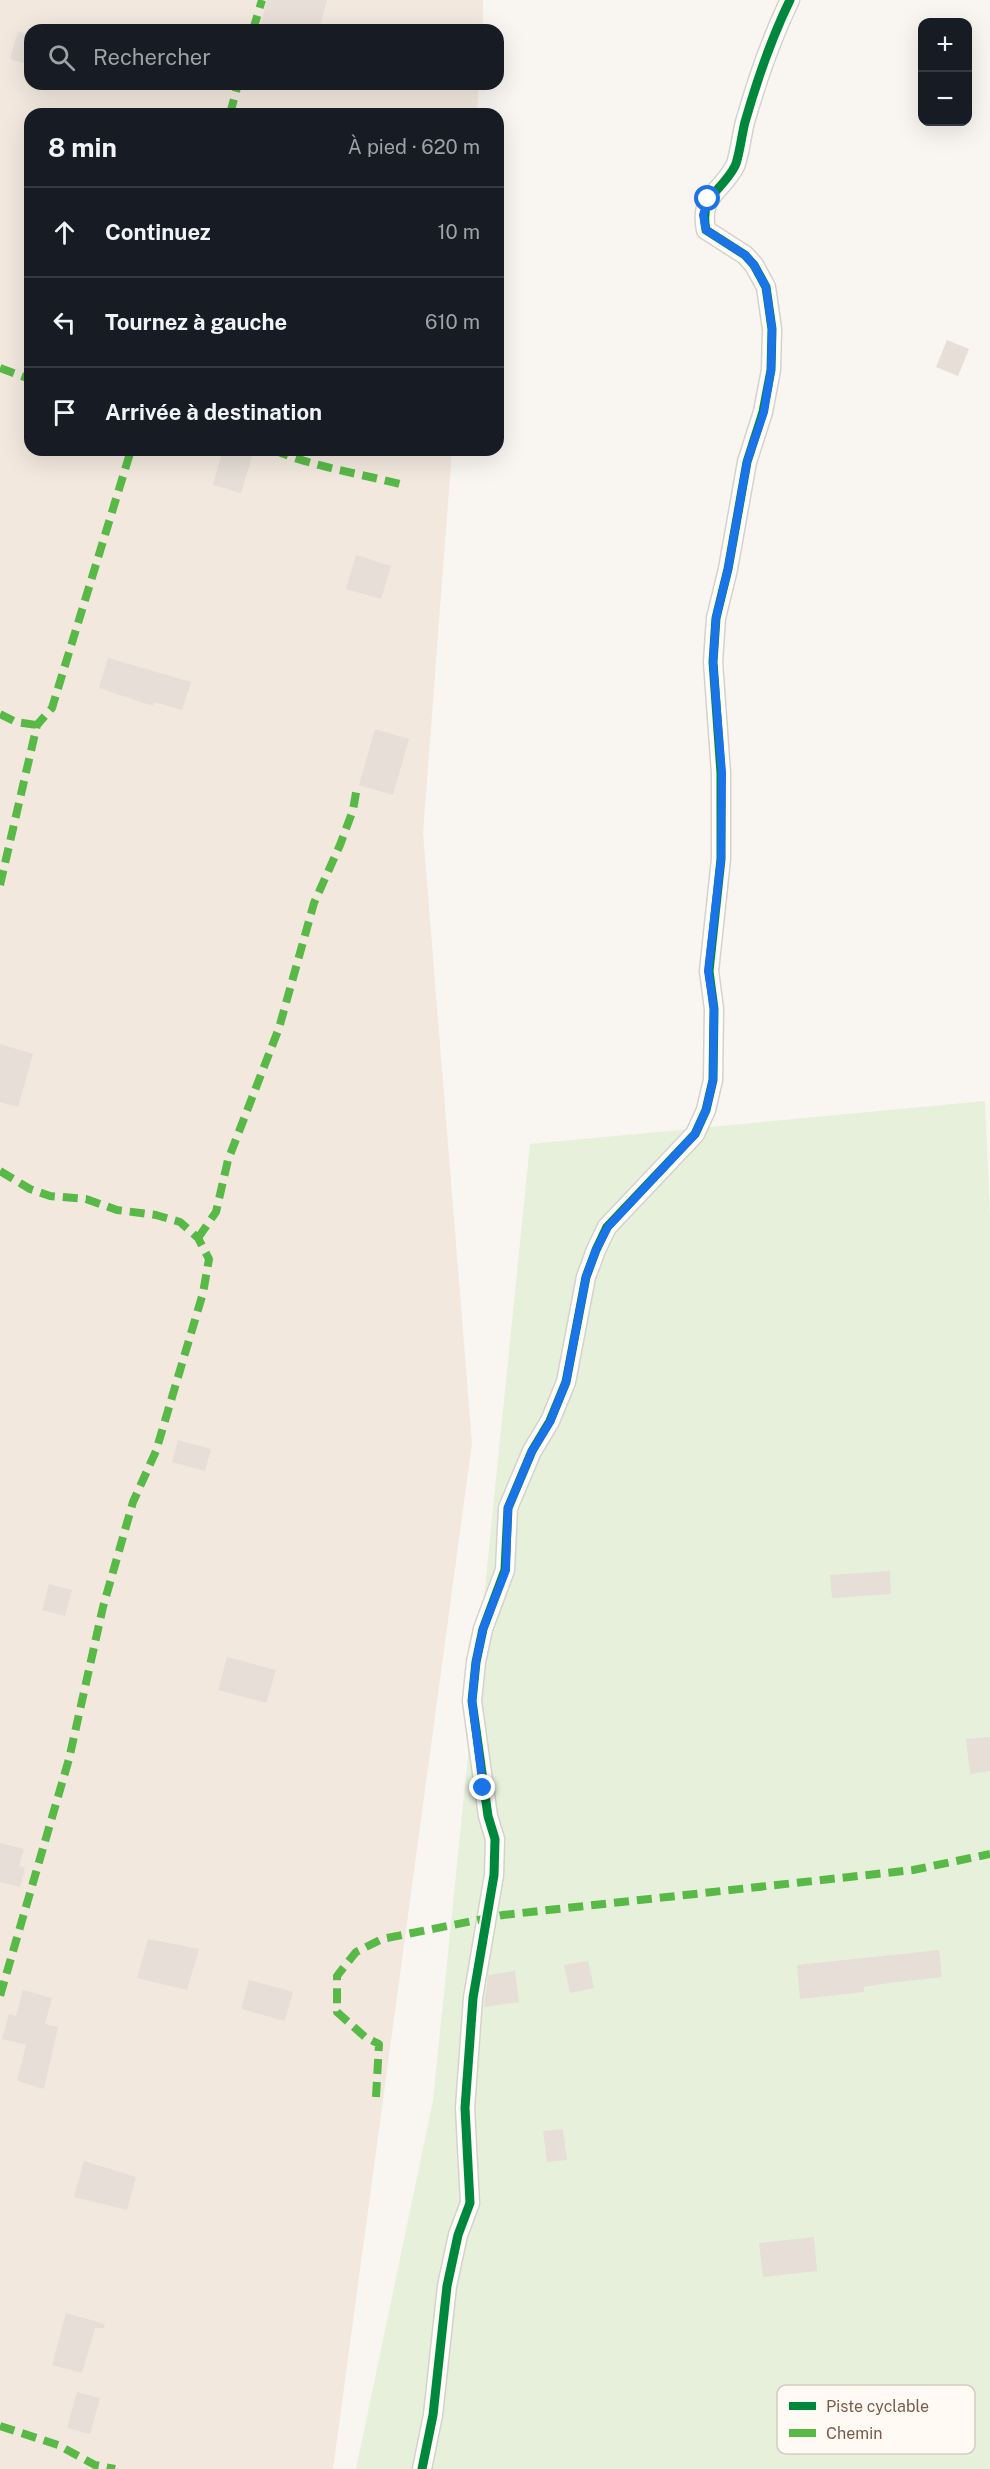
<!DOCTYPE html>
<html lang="fr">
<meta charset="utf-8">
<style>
:root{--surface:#171b24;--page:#242831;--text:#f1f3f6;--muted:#9ea1a6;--line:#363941}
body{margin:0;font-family:"Public Sans",sans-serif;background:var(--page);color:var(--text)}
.controls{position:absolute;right:18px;top:18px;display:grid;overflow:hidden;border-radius:12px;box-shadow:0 6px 24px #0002}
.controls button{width:54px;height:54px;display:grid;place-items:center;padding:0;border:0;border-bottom:2px solid var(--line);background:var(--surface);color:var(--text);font:30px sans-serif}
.stop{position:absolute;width:18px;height:18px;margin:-14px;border:4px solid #1a73e8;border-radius:50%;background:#fff}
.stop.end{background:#1a73e8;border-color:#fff;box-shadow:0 2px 6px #0008}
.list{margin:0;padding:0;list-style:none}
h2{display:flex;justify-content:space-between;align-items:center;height:78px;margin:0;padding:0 24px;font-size:26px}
h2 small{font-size:20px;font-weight:400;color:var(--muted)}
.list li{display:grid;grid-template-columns:39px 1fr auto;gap:18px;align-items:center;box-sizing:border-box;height:90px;padding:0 24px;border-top:2px solid var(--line)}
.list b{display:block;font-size:22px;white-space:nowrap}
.list em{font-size:20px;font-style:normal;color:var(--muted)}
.icon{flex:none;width:33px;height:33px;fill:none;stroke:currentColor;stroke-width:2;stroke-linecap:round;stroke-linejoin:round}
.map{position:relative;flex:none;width:990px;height:2469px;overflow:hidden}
.search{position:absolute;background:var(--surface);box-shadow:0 6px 24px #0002;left:24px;top:24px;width:480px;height:66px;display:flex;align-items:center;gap:15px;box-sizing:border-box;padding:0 21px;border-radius:18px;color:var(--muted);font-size:22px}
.panel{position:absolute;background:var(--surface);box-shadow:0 6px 24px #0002;left:24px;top:108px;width:480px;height:348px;border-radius:18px}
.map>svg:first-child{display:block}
.residential{fill:#f2e8de}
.green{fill:#e7f0db}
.building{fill:#e6ded7}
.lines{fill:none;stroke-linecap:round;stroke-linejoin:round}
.street-casing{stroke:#d7d1cb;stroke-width:21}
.street{stroke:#fefefd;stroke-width:18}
.quiet{stroke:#58b947;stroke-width:8;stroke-dasharray:15 8;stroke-linecap:butt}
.cycleway-casing{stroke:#fffaf3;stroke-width:13}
.cycleway{stroke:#00873e;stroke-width:9}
.route{stroke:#1a73e8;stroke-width:8}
.key{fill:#fffaf3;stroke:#d7cbc1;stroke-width:1.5}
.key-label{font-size:16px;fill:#7a5c4d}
</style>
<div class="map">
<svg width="990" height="2469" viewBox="0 0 990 2469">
<rect width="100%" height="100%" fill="#f9f5f0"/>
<!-- residential -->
<path class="residential" d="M0,0H483V30H30V84H479L477,114H30V450H452L423,833L472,1443L333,2469H0Z"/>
<!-- green -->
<path class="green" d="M985,1101L990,1215V2469H356L433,2101L530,1144Z"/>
<!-- building -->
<g class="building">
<path d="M267,0H327L319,30H259Z"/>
<path d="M18,31L30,35V65L10,59Z"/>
<path d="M947,340L969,349L958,376L936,367Z"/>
<path d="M223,450L253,453L241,493L213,485Z"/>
<path d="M356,555L391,566L381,599L346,589Z"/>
<path d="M108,658L191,682L182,710L154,702L153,706L99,688Z"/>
<path d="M375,729L409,739L393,795L359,785Z"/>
<path d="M0,1044L33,1054L18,1107L0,1102Z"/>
<path d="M178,1440L211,1449L205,1471L172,1462Z"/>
<path d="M890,1571L891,1594L832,1598L830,1575Z"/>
<path d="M49,1584L72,1590L65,1616L42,1610Z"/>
<path d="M227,1657L276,1670L266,1703L218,1690Z"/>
<path d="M990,1737V1771L970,1774L966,1739Z"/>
<path d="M0,1843L24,1849L19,1866L25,1868L20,1887L0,1882Z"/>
<path d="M148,1939L199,1949L187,1990L137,1978Z"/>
<path d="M939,1950L942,1977L889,1983L864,1987V1992L800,1999L797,1965Z"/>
<path d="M588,1961L594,1988L570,1993L564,1965Z"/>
<path d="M515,1971L519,2002L484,2007L488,1975Z"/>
<path d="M249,1980L293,1992L285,2021L241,2009Z"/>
<path d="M23,1990L52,1998L45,2024L58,2027L44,2089L17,2081L26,2045L2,2039L9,2014L16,2016Z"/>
<path d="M563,2129L567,2160L547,2162L543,2131Z"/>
<path d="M84,2161L136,2177L127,2210L74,2197Z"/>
<path d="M814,2237L817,2271L763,2277L759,2243Z"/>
<path d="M66,2313L105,2324L104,2328H95L82,2373L52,2365Z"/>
<path d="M77,2392L100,2398L90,2434L67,2428Z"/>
</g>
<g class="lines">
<defs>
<path id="street" d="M422,2469L433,2415L447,2286L458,2235L470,2203L465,2108L473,1998L494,1875L495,1839L488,1816L472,1701L476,1662L483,1629L505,1570L508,1508L532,1451L550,1421L566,1382L586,1277L596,1250L607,1227L695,1134L706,1110L713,1080L714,1009L709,971L721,859V773L713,662L716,618L728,569L747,462L763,412L771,370L772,329L766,287L754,265L745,255L706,230C699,195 721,193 735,166C739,158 742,133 745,122C757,80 771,39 790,0"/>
</defs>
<!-- street casing -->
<use href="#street" class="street-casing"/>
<!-- street -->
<use href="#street" class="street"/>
<!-- quiet -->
<g class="quiet">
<path d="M253,30L262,0"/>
<path d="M230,114L238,84"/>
<path d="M0,368L30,379"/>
<path d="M274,450C314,467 357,473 400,484"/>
<path d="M0,714L16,722L37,725"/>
<path d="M0,885L37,725L52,708L131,450"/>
<path d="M0,1171L30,1189L50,1196L86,1199L117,1210L156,1215L180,1222L198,1238L209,1259L203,1293L156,1451L133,1502L103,1607L69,1759L0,1996"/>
<path d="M198,1238L216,1212L228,1160L279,1028L314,903L340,845L353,810L357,787"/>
<path d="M376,2097L379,2044L365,2037L337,2012V1976L356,1952L382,1939L503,1915L913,1870L990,1854"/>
<path d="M0,2426L58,2445L95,2465L115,2469"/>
</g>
<defs>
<path id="cycleway" d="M422,2469L433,2415L447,2286L458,2235L470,2203L465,2108L473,1998L494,1875L495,1839L488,1816L472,1701L476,1662L483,1629L505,1570L508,1508L532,1451L550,1421L566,1382L586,1277L596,1250L607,1227L695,1134L706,1110L713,1080L714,1009L709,971L721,859V773L713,662L716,618L728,569L747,462L763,412L771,370L772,329L766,287L754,265L745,255L706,230C699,195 721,193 735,166C739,158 742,133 745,122C757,80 771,39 790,0"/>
</defs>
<!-- cycleway casing -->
<use href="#cycleway" class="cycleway-casing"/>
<!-- cycleway -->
<use href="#cycleway" class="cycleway"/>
</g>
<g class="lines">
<!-- route -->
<path class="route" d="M483,1788L472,1701L476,1662L483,1629L506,1570L508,1508L532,1451L550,1422L566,1382L586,1277L596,1250L608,1227L695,1134L706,1110L713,1080L714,1009L708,971L721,859L722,773L713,662L716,618L728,569L747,462L764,412L771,370L772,329L766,287L754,265L745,255L706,230L703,215L708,199"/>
</g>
<!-- legend -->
<rect x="777" y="2385" width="198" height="69" rx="9" class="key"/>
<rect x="789" y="2402" width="27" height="8" fill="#00873e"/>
<rect x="789" y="2429" width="27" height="8" fill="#58b947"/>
<g class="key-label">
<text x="826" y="2412">Piste cyclable</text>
<text x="826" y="2439">Chemin</text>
</g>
</svg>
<div class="controls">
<button>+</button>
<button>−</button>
</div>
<div class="stop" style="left:708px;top:199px"></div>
<div class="stop end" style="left:483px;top:1788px"></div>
<div class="search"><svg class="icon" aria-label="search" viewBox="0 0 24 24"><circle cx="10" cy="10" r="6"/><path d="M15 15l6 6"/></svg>Rechercher</div>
<section class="panel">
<h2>8 min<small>À pied · 620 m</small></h2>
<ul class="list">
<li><svg class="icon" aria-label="ahead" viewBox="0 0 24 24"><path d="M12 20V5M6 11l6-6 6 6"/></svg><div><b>Continuez</b></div><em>10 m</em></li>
<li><svg class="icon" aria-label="left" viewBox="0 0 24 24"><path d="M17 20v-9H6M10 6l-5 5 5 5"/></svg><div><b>Tournez à gauche</b></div><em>610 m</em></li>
<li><svg class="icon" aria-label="arrive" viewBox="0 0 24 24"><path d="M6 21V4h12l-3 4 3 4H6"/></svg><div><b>Arrivée à destination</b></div></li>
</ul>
</section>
</div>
